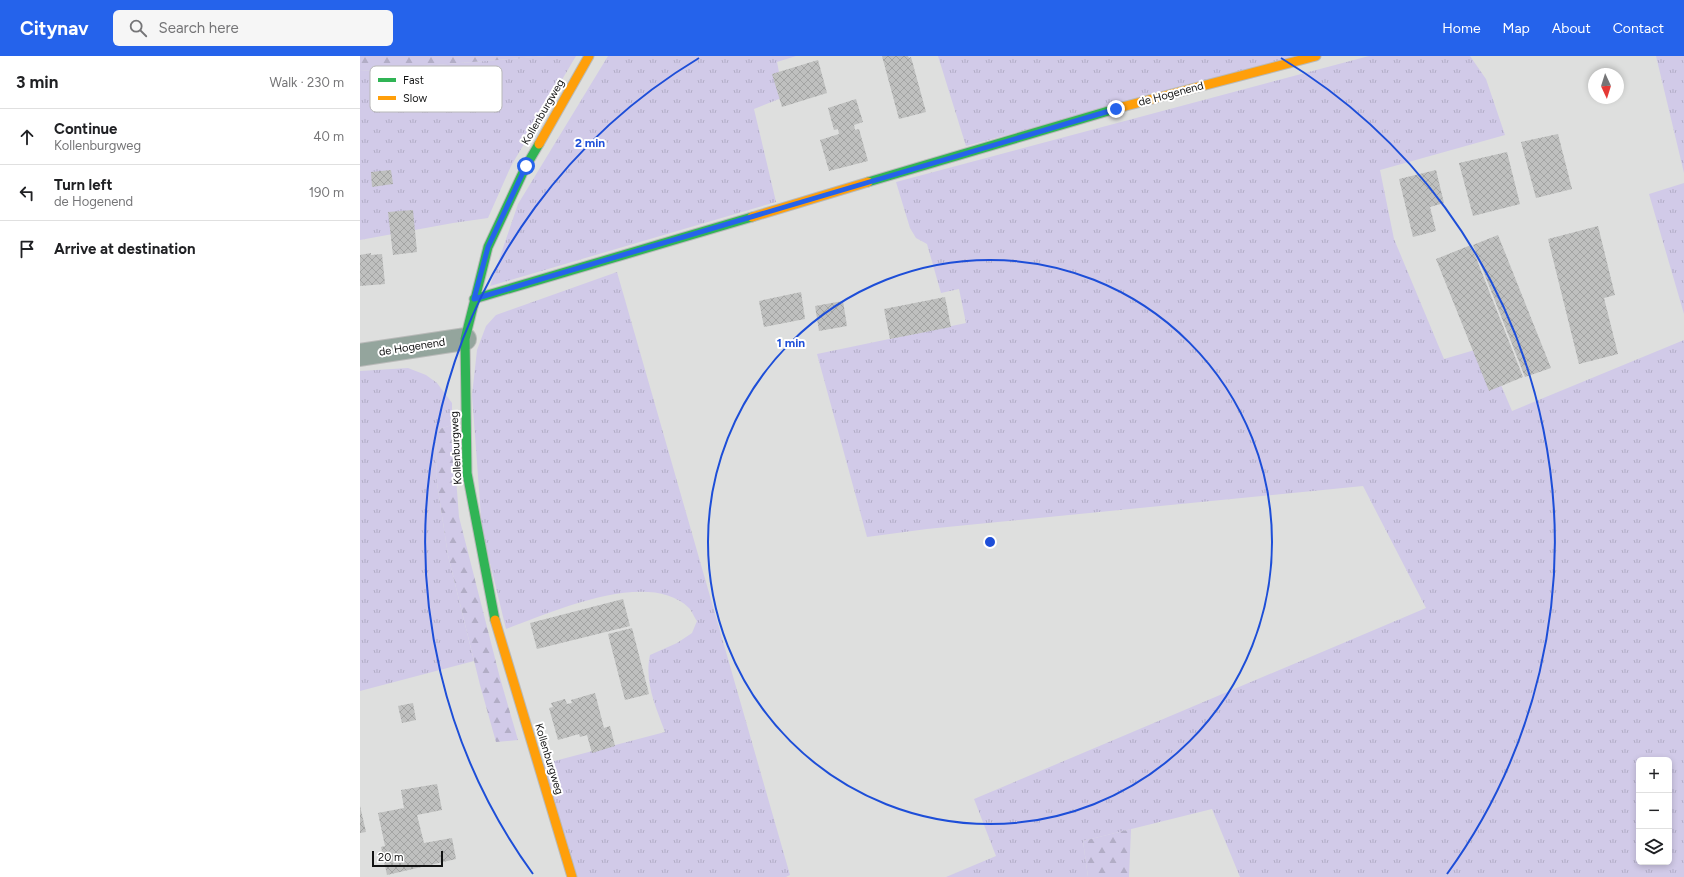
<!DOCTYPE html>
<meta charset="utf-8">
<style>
:root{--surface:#fff;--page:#f6f6f6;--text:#202124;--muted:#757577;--line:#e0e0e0;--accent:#2563eb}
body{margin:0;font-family:Figtree,sans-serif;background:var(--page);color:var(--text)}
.controls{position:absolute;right:12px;bottom:12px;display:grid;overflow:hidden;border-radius:6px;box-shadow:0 2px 6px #0003}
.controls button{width:36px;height:36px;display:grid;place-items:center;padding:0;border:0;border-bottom:1px solid var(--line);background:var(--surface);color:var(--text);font:20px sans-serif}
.compass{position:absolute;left:1228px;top:12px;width:36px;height:36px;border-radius:50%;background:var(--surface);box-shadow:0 2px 6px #0003;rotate:176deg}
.scale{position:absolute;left:12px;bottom:10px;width:71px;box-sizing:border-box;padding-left:4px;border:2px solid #121313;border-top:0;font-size:11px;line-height:14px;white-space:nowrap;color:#121313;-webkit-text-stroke:3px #fff;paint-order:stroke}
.stop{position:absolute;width:12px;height:12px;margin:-9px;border:3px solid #2563eb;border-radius:50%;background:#fff}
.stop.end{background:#2563eb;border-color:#fff;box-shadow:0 1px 4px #0008}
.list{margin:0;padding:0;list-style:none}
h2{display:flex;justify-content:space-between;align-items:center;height:52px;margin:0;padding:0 16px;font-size:17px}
h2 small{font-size:13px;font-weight:400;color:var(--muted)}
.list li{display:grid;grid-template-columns:26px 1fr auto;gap:12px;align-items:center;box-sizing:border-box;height:56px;padding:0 16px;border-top:1px solid var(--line)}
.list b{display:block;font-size:15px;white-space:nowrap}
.list p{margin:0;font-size:13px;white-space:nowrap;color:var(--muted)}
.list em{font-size:13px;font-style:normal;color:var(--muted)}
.icon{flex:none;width:22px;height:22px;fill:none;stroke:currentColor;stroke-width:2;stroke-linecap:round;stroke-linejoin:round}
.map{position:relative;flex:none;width:1324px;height:821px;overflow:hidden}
header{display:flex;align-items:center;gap:24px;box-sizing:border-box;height:56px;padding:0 20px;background:var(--accent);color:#fff}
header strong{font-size:19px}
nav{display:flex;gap:22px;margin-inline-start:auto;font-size:14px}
.search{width:280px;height:36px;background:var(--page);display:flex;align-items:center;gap:10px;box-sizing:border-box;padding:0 14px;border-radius:6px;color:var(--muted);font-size:15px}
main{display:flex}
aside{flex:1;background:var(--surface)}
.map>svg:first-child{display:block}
.grass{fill:url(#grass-tufts);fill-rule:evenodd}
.forest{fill:url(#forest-firs)}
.building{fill:url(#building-cross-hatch)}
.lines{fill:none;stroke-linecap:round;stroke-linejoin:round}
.street-casing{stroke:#b9bab9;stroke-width:24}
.fast-casing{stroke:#b9bab9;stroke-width:11}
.slow-casing{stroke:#b9bab9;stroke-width:11}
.street{stroke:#94a59d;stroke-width:22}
.fast{stroke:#30b455;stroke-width:9}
.slow{stroke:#ff9f0a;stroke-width:9}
.route{stroke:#2563eb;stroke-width:5}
.ring{fill:none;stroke:#1d4ed8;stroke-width:2}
.labels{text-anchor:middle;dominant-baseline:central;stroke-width:4;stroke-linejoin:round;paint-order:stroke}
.street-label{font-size:11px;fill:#121313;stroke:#fff}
.key{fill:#fff;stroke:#b8b8b8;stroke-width:1}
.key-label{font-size:11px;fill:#121313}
.centre{fill:#1d4ed8;stroke:#fff;stroke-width:2}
.ring-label{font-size:12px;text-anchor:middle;font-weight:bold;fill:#1d4ed8;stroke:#fff;stroke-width:4;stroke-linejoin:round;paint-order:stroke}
</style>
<header>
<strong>Citynav</strong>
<div class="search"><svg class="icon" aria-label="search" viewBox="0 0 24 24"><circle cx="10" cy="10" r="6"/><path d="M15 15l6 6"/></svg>Search here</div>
<nav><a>Home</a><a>Map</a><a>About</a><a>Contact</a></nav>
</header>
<main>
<aside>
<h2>3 min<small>Walk · 230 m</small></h2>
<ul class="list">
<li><svg class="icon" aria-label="ahead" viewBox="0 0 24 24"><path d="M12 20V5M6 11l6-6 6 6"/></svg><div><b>Continue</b><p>Kollenburgweg</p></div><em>40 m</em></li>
<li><svg class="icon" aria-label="left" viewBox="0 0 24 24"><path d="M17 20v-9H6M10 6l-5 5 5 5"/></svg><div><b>Turn left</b><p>de Hogenend</p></div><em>190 m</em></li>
<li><svg class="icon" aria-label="arrive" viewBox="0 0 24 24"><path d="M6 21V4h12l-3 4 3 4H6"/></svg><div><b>Arrive at destination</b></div></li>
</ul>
</aside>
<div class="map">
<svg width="1324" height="821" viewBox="0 0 1324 821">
<defs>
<pattern id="grass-tufts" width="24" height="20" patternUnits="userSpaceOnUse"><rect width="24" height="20" fill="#d1cae8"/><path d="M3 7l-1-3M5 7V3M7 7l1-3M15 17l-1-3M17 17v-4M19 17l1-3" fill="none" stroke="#b2adc6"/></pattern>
<pattern id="forest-firs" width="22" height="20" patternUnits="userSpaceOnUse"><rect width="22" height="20" fill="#d1cae8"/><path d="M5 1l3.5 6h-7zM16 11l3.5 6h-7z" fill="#b2adc6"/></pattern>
<pattern id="building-cross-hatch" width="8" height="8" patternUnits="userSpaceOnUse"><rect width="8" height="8" fill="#bfc0bf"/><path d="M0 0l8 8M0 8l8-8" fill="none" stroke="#a3a4a3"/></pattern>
</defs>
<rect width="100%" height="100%" fill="#dedfde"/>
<!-- grass -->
<g class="grass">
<path d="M187,0H216L151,110L128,162L93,167L0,184V15Z"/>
<path d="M248,0H436L417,6L424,41L394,53L416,146L130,230L158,148Z"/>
<path d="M578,0H941L606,90Z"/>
<path d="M1009,0H1110L1126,23L1145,79L1020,114L1034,183L1084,303L1125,291L1152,355L1324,284V821H880L852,753L723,785L728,821H586L636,800L614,743L1066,552L1003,430L567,473L507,481L457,298L606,267L599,233L581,237L567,188L556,182L550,172L536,126ZM1279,704H1309V806H1279Z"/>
<path d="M1296,0H1324V117Z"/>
<path d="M1324,127V258L1289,138Z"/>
<path d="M257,216L430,819L426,821H216L183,708L305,676C296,651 284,626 290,599L317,587L332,577L337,565C334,561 332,555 329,552C288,512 191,557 146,573L122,474L112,339L117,294L126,270L136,259Z"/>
<path d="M48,312L66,319L77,327L92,347V369L76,374L77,427L88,499L114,605L0,635V315Z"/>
</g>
<!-- forest -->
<g class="forest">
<path d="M0,0H187L0,15Z"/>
<path d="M92,369L99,461L140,622L158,684L136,686L120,629L88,499L77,427L76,374Z"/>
<path d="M771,773L769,821H728L723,785Z"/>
</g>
<!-- building -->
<g class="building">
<path d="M522,0H548L549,2L551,1L566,56L539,63Z"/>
<path d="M458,4L467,37L422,51L412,18Z"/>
<path d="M496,43L503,66L494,69L495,74L499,73L508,105L469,115L460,84L479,78L478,73L474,74L468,52Z"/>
<path d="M1198,78L1212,133L1176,142L1161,86Z"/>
<path d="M1147,96L1160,148L1113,160L1099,107Z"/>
<path d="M31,114L33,128L12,131L11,116Z"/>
<path d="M1076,114L1084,147L1070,151L1076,175L1053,181L1039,123Z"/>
<path d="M53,154L57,196L33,199L28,156Z"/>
<path d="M1238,170L1255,239L1244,242L1258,298L1219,308L1188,183Z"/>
<path d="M1138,179L1191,312L1165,321L1113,189Z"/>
<path d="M1111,189L1163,321L1129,335L1076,203Z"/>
<path d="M11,197V199L22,198L25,228L0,230V199Z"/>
<path d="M441,236L445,263L404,271L399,245Z"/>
<path d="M585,241L591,271L530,283L524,253Z"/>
<path d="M483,245L487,270L459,275L455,250Z"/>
<path d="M263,543L270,570L177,593L170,567Z"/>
<path d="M272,572L289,638L265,644L248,578Z"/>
<path d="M235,637L244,672L250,670L255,690L232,697L227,679L220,681L219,678L198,684L189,652L193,651L191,647L205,643L207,648L212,647L211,644Z"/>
<path d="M53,647L56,664L42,667L38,650Z"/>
<path d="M77,728L82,754L57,759L64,787L92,782L96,803L27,819L21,791L25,790L18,757L44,752L41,734Z"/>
<path d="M0,750L6,776L0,777Z"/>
</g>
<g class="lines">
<defs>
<path id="street" d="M0,299L105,283"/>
<g id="fast">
<path d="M508,126L762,51"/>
<path d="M114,243L392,161"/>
<path d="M135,564L107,417L105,283L128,191L166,110L179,88"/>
</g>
<g id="slow">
<path d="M762,51L956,0"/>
<path d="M179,88L229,0"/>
<path d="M392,161L508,126"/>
<path d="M135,564L212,821"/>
</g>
</defs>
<!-- street casing -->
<use href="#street" class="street-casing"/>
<!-- fast casing -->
<use href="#fast" class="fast-casing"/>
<!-- slow casing -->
<use href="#slow" class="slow-casing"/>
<!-- street -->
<use href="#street" class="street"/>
<!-- fast -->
<use href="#fast" class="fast"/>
<!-- slow -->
<use href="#slow" class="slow"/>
</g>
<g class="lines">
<!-- route -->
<path class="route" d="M166,110L128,191L114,243L756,53"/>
</g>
<!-- distance rings -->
<g class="ring">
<circle cx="630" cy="486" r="282"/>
<path d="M173 818A565 565 0 0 1 339 2M921 2A565 565 0 0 1 1087 818"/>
</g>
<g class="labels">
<!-- street labels -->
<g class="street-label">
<text transform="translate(811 38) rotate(-15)">de Hogenend</text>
<text transform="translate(183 56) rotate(-60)">Kollenburgweg</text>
<text transform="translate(52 291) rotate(-9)">de Hogenend</text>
<text transform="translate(96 392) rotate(-93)">Kollenburgweg</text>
<text transform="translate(189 703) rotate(73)">Kollenburgweg</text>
</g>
</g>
<!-- legend -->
<rect x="10" y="10" width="132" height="46" rx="6" class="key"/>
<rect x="18" y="22" width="18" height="4" fill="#30b455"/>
<rect x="18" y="40" width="18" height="4" fill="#ff9f0a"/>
<g class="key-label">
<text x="43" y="28">Fast</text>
<text x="43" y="46">Slow</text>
</g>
<circle cx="630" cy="486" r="6" class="centre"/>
<g class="ring-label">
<text x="230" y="91">2 min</text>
<text x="431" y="291">1 min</text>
</g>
</svg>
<div class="controls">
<button>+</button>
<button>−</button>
<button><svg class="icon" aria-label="layers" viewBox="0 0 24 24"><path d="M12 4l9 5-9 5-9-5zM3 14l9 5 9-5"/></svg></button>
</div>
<svg class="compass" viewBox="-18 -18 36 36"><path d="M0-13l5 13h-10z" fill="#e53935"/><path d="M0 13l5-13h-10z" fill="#757577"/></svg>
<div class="scale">20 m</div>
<div class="stop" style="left:166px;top:110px"></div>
<div class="stop end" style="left:756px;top:53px"></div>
</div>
</main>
